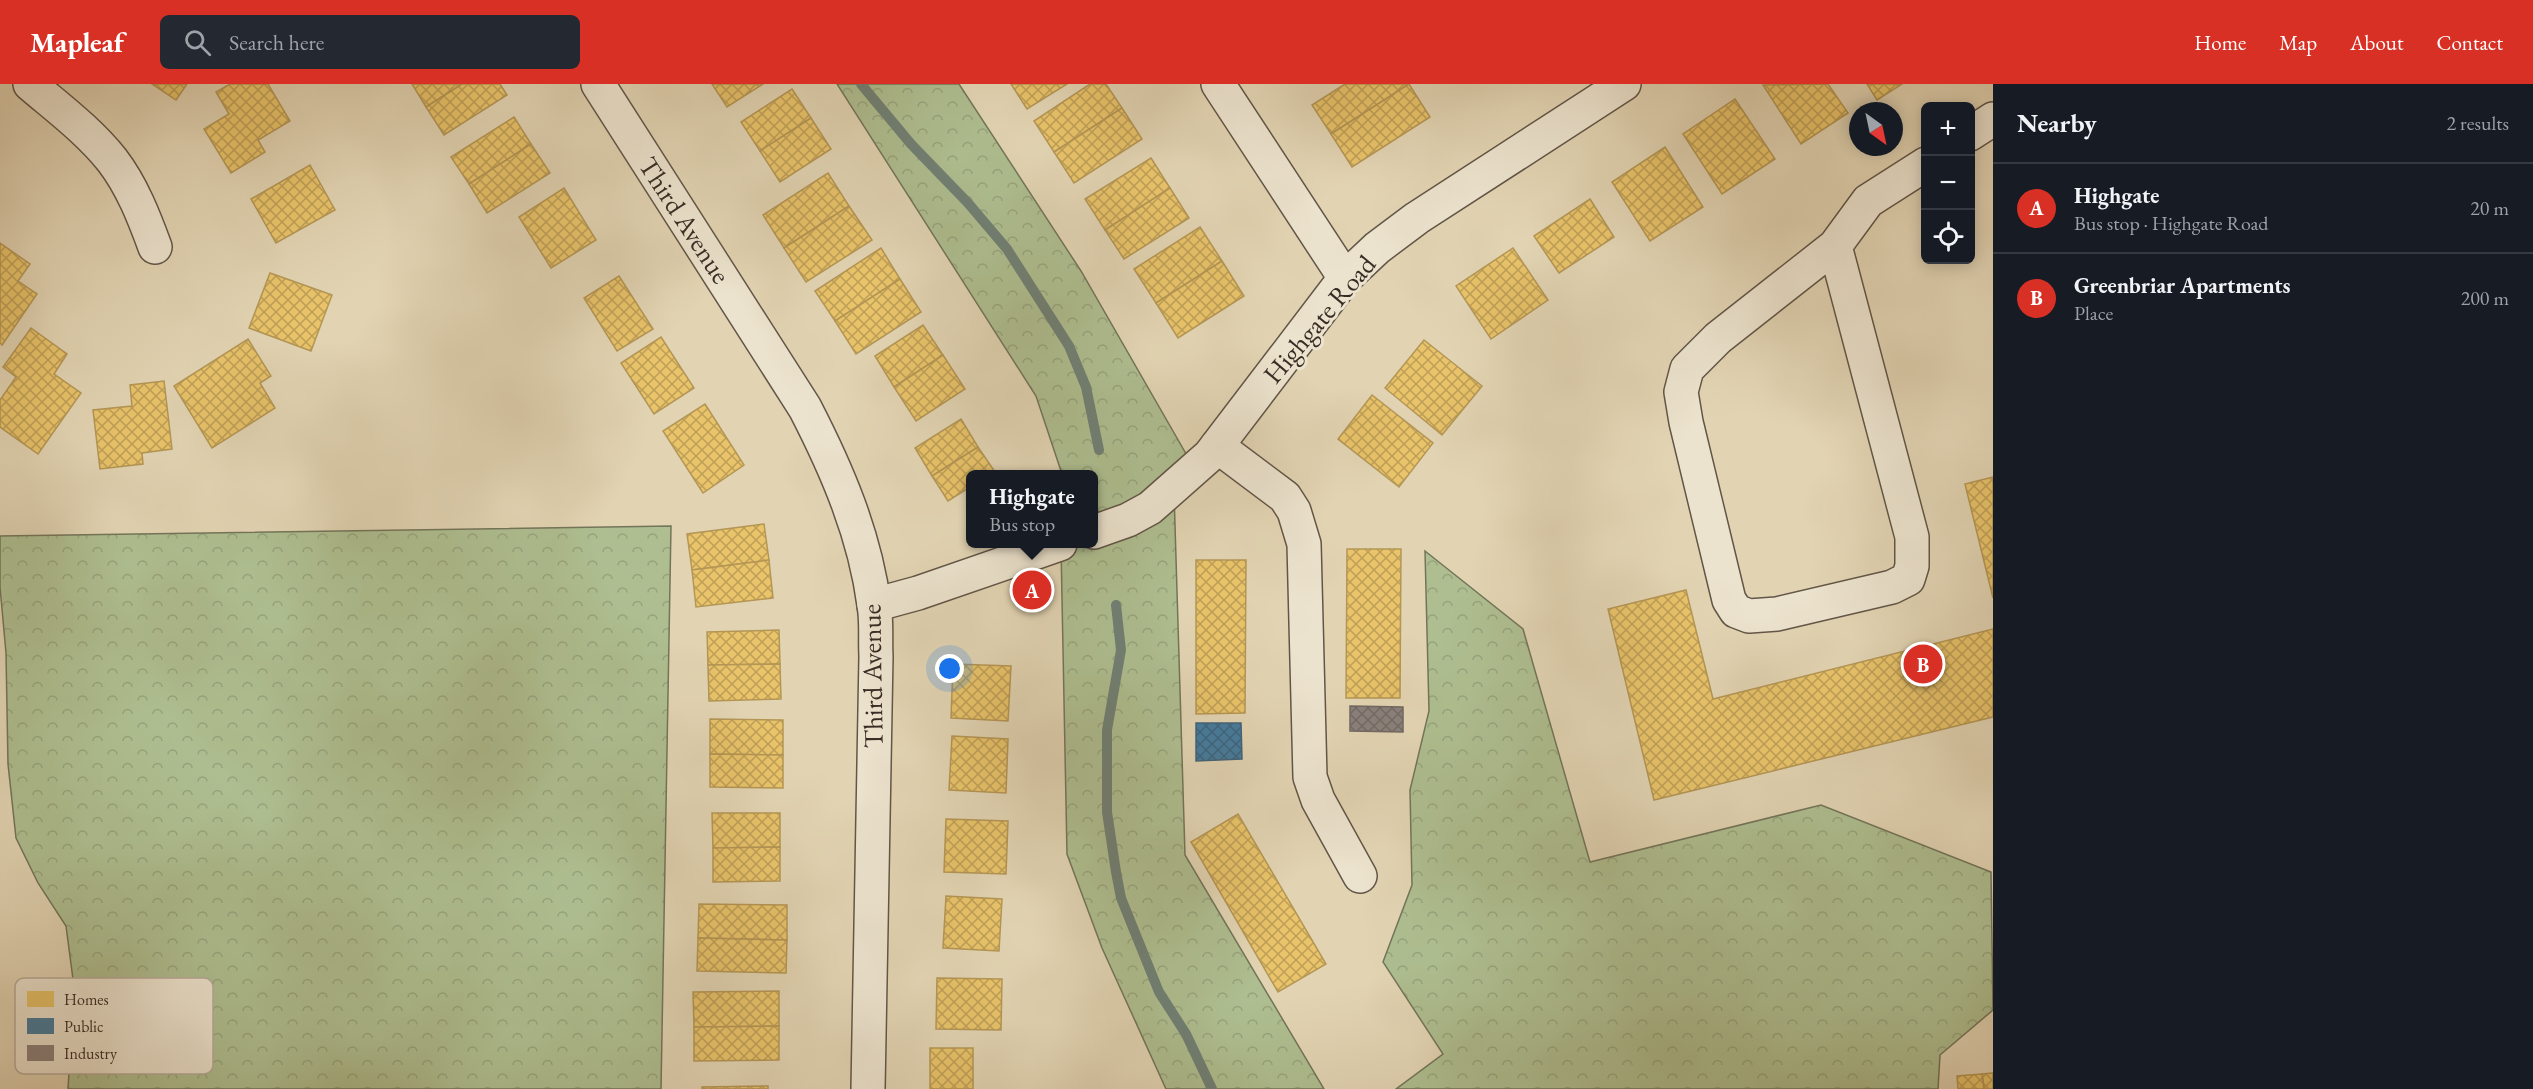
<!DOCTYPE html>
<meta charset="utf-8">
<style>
:root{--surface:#171b24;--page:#242831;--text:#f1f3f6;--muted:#9ea1a6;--line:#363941;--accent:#d93025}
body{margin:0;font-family:"EB Garamond",serif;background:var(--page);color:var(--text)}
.controls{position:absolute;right:18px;top:18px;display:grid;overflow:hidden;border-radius:9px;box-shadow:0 3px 15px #0003}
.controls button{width:54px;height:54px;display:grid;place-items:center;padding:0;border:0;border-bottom:2px solid var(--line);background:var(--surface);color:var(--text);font:30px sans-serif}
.compass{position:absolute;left:1849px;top:18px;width:54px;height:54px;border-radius:50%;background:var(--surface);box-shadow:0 3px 15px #0003;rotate:147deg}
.you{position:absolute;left:950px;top:585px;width:21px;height:21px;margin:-15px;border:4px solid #fff;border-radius:50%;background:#1a73e8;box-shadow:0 0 0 9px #1a73e833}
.badge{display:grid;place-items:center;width:39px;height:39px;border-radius:50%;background:var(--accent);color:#fff;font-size:20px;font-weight:700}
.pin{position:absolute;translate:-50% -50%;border:3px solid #fff;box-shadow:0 2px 6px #0006}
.popup{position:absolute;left:966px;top:386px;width:132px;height:78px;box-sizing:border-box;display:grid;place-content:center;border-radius:9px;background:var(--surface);filter:drop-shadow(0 2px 4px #0005);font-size:20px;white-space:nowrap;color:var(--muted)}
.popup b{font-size:22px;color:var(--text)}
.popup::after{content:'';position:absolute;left:50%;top:100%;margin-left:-12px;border:12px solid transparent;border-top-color:var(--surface)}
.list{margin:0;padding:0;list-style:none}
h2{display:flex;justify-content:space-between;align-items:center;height:78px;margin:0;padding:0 24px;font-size:26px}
h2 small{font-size:20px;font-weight:400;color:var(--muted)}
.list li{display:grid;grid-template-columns:39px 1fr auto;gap:18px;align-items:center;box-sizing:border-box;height:90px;padding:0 24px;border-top:2px solid var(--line)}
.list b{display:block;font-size:22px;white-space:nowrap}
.list p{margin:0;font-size:20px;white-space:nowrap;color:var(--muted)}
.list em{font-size:20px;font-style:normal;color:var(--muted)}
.icon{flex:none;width:33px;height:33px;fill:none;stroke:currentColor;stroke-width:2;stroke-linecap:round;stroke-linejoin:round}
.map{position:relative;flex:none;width:1993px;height:1005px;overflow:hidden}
header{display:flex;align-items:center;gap:36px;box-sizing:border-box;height:84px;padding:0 30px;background:var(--accent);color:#fff}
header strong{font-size:28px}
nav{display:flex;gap:33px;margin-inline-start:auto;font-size:21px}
.search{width:420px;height:54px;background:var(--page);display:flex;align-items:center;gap:15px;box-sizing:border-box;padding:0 21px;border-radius:9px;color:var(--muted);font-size:22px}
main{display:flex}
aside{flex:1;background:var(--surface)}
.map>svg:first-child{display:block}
.forest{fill:url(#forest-crowns);stroke:#73755a;stroke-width:1.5}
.homes{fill:url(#homes-cross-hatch);stroke:#b49655;stroke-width:1.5}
.public{fill:url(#public-cross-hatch);stroke:#416379;stroke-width:1.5}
.industry{fill:url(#industry-cross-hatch);stroke:#716862;stroke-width:1.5}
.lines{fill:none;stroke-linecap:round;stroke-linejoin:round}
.stream{stroke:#708075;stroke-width:10}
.minor-casing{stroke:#625648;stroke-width:36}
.minor{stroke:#ece3ce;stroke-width:33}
.labels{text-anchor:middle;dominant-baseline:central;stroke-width:6;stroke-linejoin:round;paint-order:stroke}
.street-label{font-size:27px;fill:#382c25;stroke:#ece3ce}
.key{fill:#ece3ce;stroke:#b6ac9b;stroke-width:1.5}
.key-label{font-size:16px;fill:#382c25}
</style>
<header>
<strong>Mapleaf</strong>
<div class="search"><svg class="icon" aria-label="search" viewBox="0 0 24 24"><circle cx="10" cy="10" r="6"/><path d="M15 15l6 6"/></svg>Search here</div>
<nav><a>Home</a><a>Map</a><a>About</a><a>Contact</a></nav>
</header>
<main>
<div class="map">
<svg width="1993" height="1005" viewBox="0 0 1993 1005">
<defs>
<pattern id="forest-crowns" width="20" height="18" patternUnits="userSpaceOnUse" patternTransform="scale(1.5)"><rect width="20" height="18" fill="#aebe90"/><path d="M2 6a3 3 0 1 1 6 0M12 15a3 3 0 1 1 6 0" fill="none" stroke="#96a37c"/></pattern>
<pattern id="homes-cross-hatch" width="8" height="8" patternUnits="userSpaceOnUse" patternTransform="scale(1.5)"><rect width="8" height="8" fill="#e9c46a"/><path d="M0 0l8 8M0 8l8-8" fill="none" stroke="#be9f57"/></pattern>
<pattern id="public-cross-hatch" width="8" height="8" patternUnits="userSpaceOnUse" patternTransform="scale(1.5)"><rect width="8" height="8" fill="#457b9d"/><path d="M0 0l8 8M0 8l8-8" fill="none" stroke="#3b6580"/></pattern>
<pattern id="industry-cross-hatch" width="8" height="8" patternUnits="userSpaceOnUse" patternTransform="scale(1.5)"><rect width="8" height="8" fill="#8a817c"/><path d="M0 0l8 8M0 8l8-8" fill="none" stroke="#726a65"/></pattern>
</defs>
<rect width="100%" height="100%" fill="#e2d4b3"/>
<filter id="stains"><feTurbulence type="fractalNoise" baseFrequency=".00333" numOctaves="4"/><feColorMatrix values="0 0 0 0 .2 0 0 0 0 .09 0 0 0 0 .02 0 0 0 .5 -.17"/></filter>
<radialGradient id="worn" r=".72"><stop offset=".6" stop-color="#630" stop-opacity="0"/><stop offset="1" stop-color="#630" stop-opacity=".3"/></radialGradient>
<!-- forest -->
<g class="forest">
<path d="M837,0H959L1081,187L1189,375L1174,408L1185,771L1324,1005H1166L1102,864L1067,770L1061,463L1070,460H1094V390H1062L1036,312Z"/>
<path d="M671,442L661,1005H68L74,903L66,842L38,799L16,754L8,680L6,569L0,503V452Z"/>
<path d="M1425,467L1523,545L1590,778L1821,721L1991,788L1993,926L1940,971L1938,1005H1396L1443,970L1383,878L1412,801L1410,706L1429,627Z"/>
</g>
<!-- homes -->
<g class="homes">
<path d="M152,0H187L176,16Z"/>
<path d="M230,0H268L290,37L258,56L265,68L231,89L204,45L229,30L216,8Z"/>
<path d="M412,0H462L426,23Z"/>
<path d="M462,0H500L507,11L444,51L426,23Z"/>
<path d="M712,0H763L727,23Z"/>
<path d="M1011,0H1067L1027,25Z"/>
<path d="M1090,0H1106L1122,24L1054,68L1034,37Z"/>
<path d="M1345,0H1409L1331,50L1312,21Z"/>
<path d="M1409,0L1430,33L1352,83L1331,50Z"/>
<path d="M1828,0L1848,29L1801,60L1763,1Z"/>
<path d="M1867,0H1902L1877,16Z"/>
<path d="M792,5L811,34L760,67L741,38Z"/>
<path d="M1735,15L1775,75L1722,110L1683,50Z"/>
<path d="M1122,24L1142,55L1074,99L1054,68Z"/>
<path d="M514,33L531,60L469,100L451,73Z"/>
<path d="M811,34L831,65L780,98L760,67Z"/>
<path d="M531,60L550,89L487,129L469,100Z"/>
<path d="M1665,63L1703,123L1650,157L1612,98Z"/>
<path d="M1151,74L1170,104L1105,146L1085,115Z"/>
<path d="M310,81L335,126L276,159L251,115Z"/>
<path d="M828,89L849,122L784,164L763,131Z"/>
<path d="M564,104L596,156L551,184L519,133Z"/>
<path d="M1170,104L1189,134L1124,175L1105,146Z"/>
<path d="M1590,115L1614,153L1559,189L1534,152Z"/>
<path d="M849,122L872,156L806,198L784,164Z"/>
<path d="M1200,143L1222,177L1156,219L1134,185Z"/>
<path d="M0,159L30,180L18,197L37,210L2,261L0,259Z"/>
<path d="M881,164L900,195L835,237L815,207Z"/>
<path d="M1513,164L1548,216L1491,255L1456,202Z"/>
<path d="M1222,177L1244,212L1178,254L1156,219Z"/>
<path d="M270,189L332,211L311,267L249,244Z"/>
<path d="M619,192L653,245L617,267L584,214Z"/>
<path d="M900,195L921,228L856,270L835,237Z"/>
<path d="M923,241L943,271L894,303L875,272Z"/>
<path d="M31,244L67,270L54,290L81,309L38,370L0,343V316L16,293L3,283Z"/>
<path d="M661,253L694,304L654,330L621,279Z"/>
<path d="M248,255L271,292L260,299L275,324L212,364L174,302Z"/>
<path d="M1424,256L1482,302L1442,351L1385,304Z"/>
<path d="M943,271L965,305L916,337L894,303Z"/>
<path d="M164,297L172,365L142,369L143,380L100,385L93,326L132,322L130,301Z"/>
<path d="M1372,311L1433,359L1399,403L1338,355Z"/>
<path d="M705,320L744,381L703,409L663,347Z"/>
<path d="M961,335L978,363L932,392L915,364Z"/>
<path d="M978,363L995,388L991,390H970V403L948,417L932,392Z"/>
<path d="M1993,393V514L1965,400Z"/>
<path d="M764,440L769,476L692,486L687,450Z"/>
<path d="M1347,465H1401L1400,614H1346Z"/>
<path d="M769,476L773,514L696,523L692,486Z"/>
<path d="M1196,476H1246L1245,629L1196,630Z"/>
<path d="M1686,506L1713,615L1993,545V633L1654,716L1608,525Z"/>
<path d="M779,546L780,580L708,581L707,548Z"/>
<path d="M780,580L781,615L709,617L708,581Z"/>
<path d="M953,580L1011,582L1008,637L951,634Z"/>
<path d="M710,635L783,636V671L710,670Z"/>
<path d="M952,652L1008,655L1006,709L949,706Z"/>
<path d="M710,670L783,671V704L710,703Z"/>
<path d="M712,729H780V763L713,764Z"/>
<path d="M1238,730L1326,880L1278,908L1191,758Z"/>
<path d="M946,735L1008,737L1006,790L944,788Z"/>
<path d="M780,763V797L713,798V764Z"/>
<path d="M946,812L1002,815L999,867L943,864Z"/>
<path d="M699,820L787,821V856L698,854Z"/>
<path d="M698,854L787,856L786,889L697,887Z"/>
<path d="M937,894L1002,895L1001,946L936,945Z"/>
<path d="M779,907V942L694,943L693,908Z"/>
<path d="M779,942V976L694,977V943Z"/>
<rect x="930" y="964" width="43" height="41"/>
<path d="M1993,989V1005H1984L1982,990Z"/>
<path d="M1982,990L1984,1005H1958L1957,992Z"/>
<path d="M768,1002V1005H702V1003Z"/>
</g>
<!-- public -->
<path class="public" d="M1196,639H1241L1242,675L1196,677Z"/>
<!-- industry -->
<path class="industry" d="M1350,622L1403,623V648L1350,647Z"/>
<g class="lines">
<!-- stream -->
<g class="stream">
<path d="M861,0L911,60L968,119L1007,165L1069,262L1086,303L1099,366"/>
<path d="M1116,521L1121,566L1107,646V728L1116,788L1121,814L1159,908L1186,950L1212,1005"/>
</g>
<defs>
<g id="minor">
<path d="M30,0C58,24 89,47 112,76C132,102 144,133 155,163"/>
<path d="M598,0L805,324C837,386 865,451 874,521C877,538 875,555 876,572L868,1005"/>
<path d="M1218,0L1345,194"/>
<path d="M1970,50L1993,35"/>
<path d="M1835,162L1912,453V482L1908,495L1892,503L1777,530L1749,532L1736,527L1729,516L1686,338L1681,308L1687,285L1718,254L1835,162L1868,117L1926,80"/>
<path d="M1217,362L1285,413L1294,427L1304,460L1310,693L1318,716L1360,792"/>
<path d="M1094,448L1128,436L1150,424L1210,371L1345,194L1377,164L1417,134L1624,0"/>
<path d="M874,521L918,509L1060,460"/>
</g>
</defs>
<!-- minor casing -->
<use href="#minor" class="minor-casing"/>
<!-- minor -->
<use href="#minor" class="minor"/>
</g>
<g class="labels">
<!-- street labels -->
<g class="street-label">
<text transform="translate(685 136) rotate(57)">Third Avenue</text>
<text transform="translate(1319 235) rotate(-50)">Highgate Road</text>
<text transform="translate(872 592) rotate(-91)">Third Avenue</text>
</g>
</g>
<!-- legend -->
<rect x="15" y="894" width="198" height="96" rx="9" class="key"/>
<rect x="27" y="907" width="27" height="16" fill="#e9c46a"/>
<rect x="27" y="934" width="27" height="16" fill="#457b9d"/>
<rect x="27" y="961" width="27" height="16" fill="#8a817c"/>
<g class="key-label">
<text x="64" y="921">Homes</text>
<text x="64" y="948">Public</text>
<text x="64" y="975">Industry</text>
</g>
<rect width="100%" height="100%" filter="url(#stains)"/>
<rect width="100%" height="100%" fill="url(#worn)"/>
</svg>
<div class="controls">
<button>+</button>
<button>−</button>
<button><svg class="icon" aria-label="locate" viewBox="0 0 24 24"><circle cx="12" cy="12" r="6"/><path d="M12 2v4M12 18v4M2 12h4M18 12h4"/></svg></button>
</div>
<svg class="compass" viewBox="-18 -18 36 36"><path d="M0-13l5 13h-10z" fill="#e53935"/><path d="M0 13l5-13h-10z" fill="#9ea1a6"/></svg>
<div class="you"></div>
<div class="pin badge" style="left:1032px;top:506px">A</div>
<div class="popup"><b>Highgate</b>Bus stop</div>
<div class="pin badge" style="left:1923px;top:580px">B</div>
</div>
<aside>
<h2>Nearby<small>2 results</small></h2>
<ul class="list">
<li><span class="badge">A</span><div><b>Highgate</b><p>Bus stop · Highgate Road</p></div><em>20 m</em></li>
<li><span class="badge">B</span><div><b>Greenbriar Apartments</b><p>Place</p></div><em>200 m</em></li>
</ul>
</aside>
</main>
